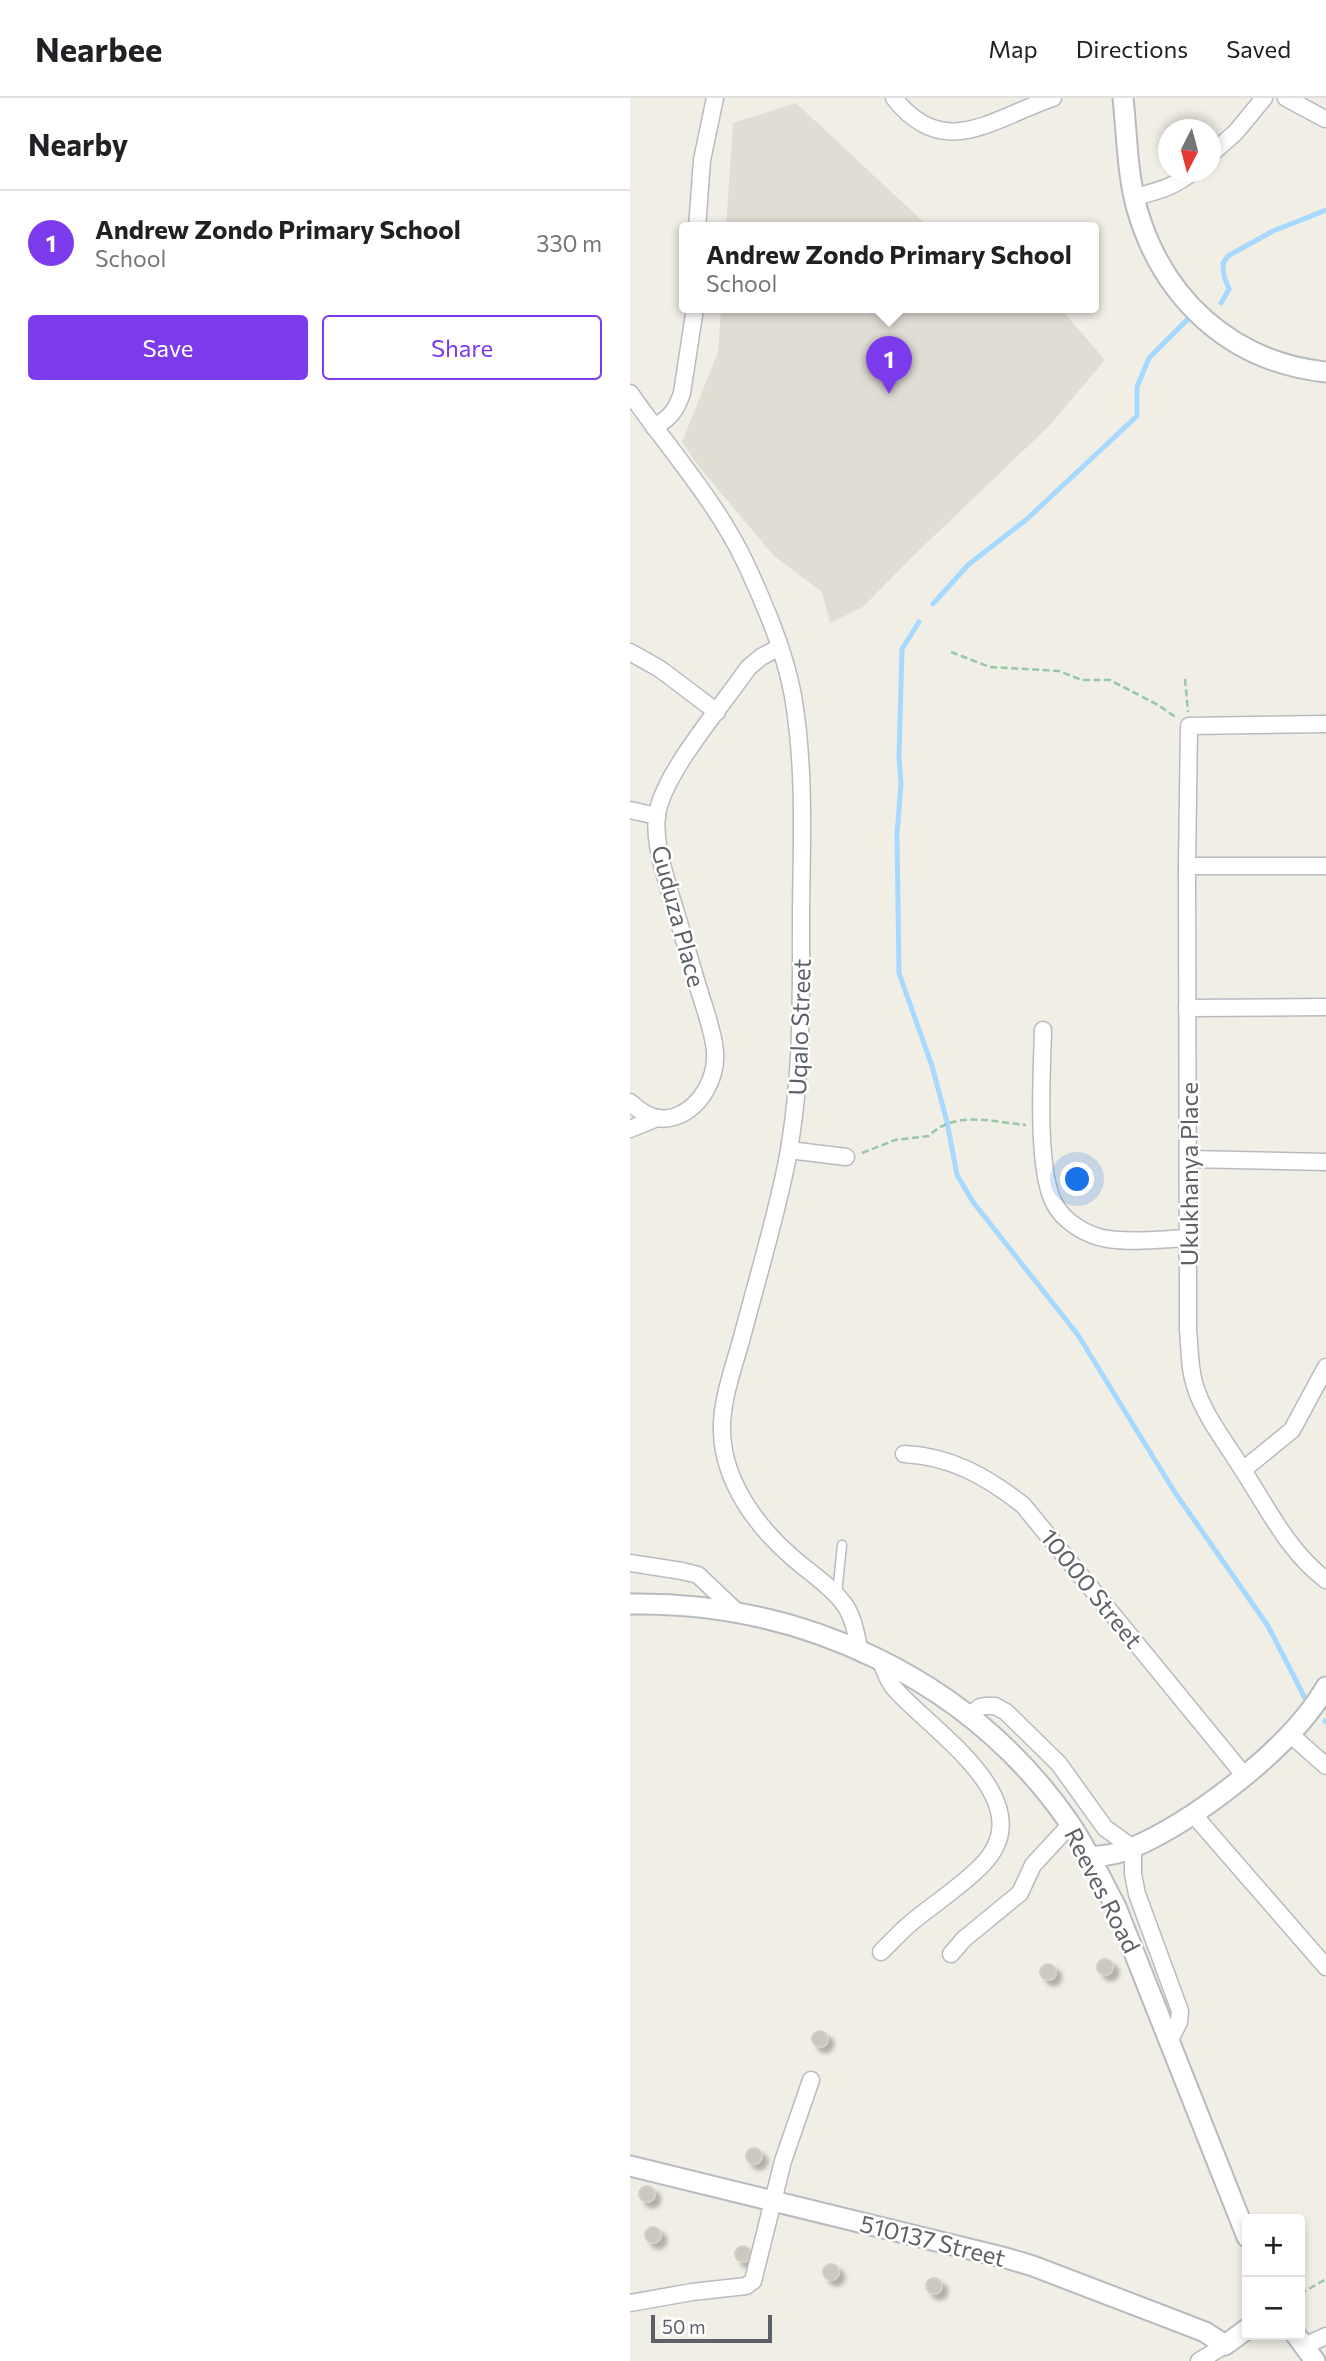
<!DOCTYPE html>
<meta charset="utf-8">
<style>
:root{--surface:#fff;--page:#f6f6f6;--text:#202124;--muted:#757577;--line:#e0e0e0;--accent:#7c3aed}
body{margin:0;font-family:Commissioner,sans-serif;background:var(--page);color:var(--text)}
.controls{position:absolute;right:21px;bottom:21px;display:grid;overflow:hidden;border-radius:7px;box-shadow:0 4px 10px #0003}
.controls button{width:63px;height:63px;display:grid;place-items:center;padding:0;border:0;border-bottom:2px solid var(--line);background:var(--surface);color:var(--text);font:35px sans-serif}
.compass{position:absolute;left:528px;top:21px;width:63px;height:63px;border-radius:50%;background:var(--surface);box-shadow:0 4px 10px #0003;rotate:186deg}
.scale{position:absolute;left:21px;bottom:18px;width:121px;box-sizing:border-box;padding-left:7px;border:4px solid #5d6167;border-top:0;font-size:19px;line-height:24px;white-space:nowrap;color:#5d6167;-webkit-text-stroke:5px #fff;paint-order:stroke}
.you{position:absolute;left:448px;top:1082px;width:24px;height:24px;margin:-18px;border:5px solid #fff;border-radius:50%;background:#1a73e8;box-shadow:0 0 0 10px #1a73e833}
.badge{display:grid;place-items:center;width:46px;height:46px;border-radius:50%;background:var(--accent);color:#fff;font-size:23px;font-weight:700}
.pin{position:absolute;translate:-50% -58px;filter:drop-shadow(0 2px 4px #0008)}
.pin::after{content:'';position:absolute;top:37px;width:24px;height:21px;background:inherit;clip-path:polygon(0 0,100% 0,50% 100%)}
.popup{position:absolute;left:49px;top:124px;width:420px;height:91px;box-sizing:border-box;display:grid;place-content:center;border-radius:7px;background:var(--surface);filter:drop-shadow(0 2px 5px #0005);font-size:23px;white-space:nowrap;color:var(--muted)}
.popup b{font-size:26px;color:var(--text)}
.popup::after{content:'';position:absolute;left:50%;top:100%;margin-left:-14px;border:14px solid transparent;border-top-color:var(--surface)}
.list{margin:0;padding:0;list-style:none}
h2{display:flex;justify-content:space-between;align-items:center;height:91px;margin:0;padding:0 28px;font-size:30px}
h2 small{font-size:23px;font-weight:400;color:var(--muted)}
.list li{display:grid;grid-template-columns:46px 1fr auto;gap:21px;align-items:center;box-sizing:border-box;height:105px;padding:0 28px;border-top:2px solid var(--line)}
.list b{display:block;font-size:26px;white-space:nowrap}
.list p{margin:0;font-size:23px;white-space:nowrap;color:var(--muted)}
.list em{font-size:23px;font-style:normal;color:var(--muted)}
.actions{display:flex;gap:14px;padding:21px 28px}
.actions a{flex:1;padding:16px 0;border:2px solid var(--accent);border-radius:7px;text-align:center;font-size:24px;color:var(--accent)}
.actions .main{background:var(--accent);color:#fff}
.map{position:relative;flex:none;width:696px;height:2263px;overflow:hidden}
header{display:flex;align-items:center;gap:42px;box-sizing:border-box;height:98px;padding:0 35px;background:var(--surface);border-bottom:2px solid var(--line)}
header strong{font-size:33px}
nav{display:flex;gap:38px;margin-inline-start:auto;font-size:24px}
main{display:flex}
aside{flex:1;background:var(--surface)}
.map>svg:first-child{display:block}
.education{fill:#e0ddd4}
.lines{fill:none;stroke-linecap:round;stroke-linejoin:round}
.stream{stroke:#a6d9ff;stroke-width:5}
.building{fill:#cbc8c2;stroke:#d6d0c3;stroke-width:2;filter:url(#shadow)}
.service-casing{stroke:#b7bbc0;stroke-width:11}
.minor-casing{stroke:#b7bbc0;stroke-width:19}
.tertiary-casing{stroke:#b7bbc0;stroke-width:23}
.path{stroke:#97c8a5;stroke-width:2.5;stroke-dasharray:7 3.5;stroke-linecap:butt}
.service{stroke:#fff;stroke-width:8}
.minor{stroke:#fff;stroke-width:16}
.tertiary{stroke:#fff;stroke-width:19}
.labels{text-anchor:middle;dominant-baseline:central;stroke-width:5;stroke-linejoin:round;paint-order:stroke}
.street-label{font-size:24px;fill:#5d6167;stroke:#fff}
</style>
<header>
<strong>Nearbee</strong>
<nav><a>Map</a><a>Directions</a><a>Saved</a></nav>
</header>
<main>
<aside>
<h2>Nearby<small></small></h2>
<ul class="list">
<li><span class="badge">1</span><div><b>Andrew Zondo Primary School</b><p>School</p></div><em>330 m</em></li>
</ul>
<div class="actions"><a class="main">Save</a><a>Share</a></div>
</aside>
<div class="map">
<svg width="696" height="2263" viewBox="0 0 696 2263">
<defs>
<filter id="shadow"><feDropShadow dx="5.5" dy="5.5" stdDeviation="2" flood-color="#0004"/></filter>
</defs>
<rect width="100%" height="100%" fill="#f0eee5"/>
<!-- education -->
<g class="education">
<path d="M166,5L300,130H96L103,25Z"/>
<path d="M91,210H430L475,262L418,329L282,459L233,509L200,525L192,494L144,458L70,370L52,344L88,254Z"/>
</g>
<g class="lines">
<!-- stream -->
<g class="stream">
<path d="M591,205L599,191L594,178L593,165L598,158L643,133L696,112"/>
<path d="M303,506L338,467L397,421L507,318V289L519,260L561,218"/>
<path d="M289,524L272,551L269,659L271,686L267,737L269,875L302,968L317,1024L327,1077L343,1104L448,1237L544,1393L638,1528L675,1600"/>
<path d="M695,1623L696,1624"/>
</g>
</g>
<!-- building -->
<g class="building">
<circle cx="475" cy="1869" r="8"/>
<circle cx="418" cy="1874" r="8"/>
<circle cx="190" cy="1941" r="8"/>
<circle cx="124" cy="2058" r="8"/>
<circle cx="17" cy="2096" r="8"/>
<circle cx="23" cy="2137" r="8"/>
<circle cx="113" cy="2156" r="8"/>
<circle cx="201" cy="2174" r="8"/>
<circle cx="304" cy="2188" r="8"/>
</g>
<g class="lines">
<defs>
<path id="service" d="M207,1496L212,1447"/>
<g id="minor">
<path d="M264,0C314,64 363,20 423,0"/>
<path d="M656,0L695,21"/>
<path d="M580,57L606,34L634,0"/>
<path d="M505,99C527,93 545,89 562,74"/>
<path d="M67,130L72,62L85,0"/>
<path d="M0,295C38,350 86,403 115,464C134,505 155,553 163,598C175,668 172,740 171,810C171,896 173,982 156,1068C144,1126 127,1182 112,1239C104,1269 91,1302 92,1333C93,1383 126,1428 163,1460C180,1475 200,1487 214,1506C223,1518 226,1535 229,1550"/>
<path d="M24,329C40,320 46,313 52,295L65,210"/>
<path d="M0,554L30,571L87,614"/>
<path d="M696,626L559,628L557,768L558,1232C560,1252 559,1272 566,1291C575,1318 594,1342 609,1366C635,1405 657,1453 696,1482"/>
<path d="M0,712L27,718"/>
<path d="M557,768H696"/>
<path d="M557,910L696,909"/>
<path d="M413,932C412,974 406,1066 423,1103C432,1123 457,1138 478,1141C504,1145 533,1141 559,1140"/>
<path d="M0,1004C13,1017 29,1025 47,1018C72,1008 87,979 85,953C83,932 75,912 69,892C59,859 50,827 40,795C33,769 24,745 27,717C33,675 93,607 118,570L131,559L148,550"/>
<path d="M0,1031L27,1020"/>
<path d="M159,1052L216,1059"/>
<path d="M558,1061L696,1064"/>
<path d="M274,1356C321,1358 357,1379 393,1407L614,1677"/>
<path d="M613,1372L662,1332L696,1269"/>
<path d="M0,1465L52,1473L68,1477L107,1514"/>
<path d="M250,1561C254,1571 257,1582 264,1590C300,1632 414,1702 353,1766C332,1788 305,1805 282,1824C271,1833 261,1844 251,1854"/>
<path d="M339,1618L350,1609L355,1608H365L376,1614L429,1666L475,1730L503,1750V1776L507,1796L550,1913L549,1924L540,1942"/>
<path d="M661,1637L696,1668"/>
<path d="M563,1716L696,1869"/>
<path d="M321,1856L334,1841L390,1795L403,1767L440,1727"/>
<path d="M0,2205L62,2194L116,2188L123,2183L153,2063L181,1982"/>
<path d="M674,2248L696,2238"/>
<path d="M569,2263L595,2247"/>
</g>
<g id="tertiary">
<path d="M493,0C497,36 497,76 507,111C533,201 601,264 696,274"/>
<path d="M0,1506C170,1503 337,1580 436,1720C456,1748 470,1779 486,1809L617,2139"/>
<path d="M460,1759C475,1758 489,1756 502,1750C566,1722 661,1650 696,1589"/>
<path d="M0,2068L376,2160L403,2168L557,2227L575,2234L595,2247L617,2231"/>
<path d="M666,2237L685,2263"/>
</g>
</defs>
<!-- service casing -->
<use href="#service" class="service-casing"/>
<!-- minor casing -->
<use href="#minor" class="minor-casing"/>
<!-- tertiary casing -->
<use href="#tertiary" class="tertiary-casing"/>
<!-- path -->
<g class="path">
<path d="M321,554L360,569L429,573L452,582H480L528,607L547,620"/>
<path d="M555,581L558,614"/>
<path d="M232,1055L265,1042L299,1038C323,1012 364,1024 396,1027"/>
<path d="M670,2196L696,2181"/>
</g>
<!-- service -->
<use href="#service" class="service"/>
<!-- minor -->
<use href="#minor" class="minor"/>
<!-- tertiary -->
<use href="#tertiary" class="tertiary"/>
</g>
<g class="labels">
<!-- street labels -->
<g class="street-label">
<text transform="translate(49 818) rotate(75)">Guduza Place</text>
<text transform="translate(169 929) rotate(-88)">Uqalo Street</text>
<text transform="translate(558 1076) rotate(-90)">Ukukhanya Place</text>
<text transform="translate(462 1490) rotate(51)">10000 Street</text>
<text transform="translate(473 1792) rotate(63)">Reeves Road</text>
<text transform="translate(303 2142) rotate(14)">510137 Street</text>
</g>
</g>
</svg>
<div class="controls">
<button>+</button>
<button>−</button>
</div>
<svg class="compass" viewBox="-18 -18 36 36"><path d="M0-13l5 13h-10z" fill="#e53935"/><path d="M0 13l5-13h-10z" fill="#757577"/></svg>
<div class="scale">50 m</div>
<div class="you"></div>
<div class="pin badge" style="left:259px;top:296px">1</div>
<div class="popup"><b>Andrew Zondo Primary School</b>School</div>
</div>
</main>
